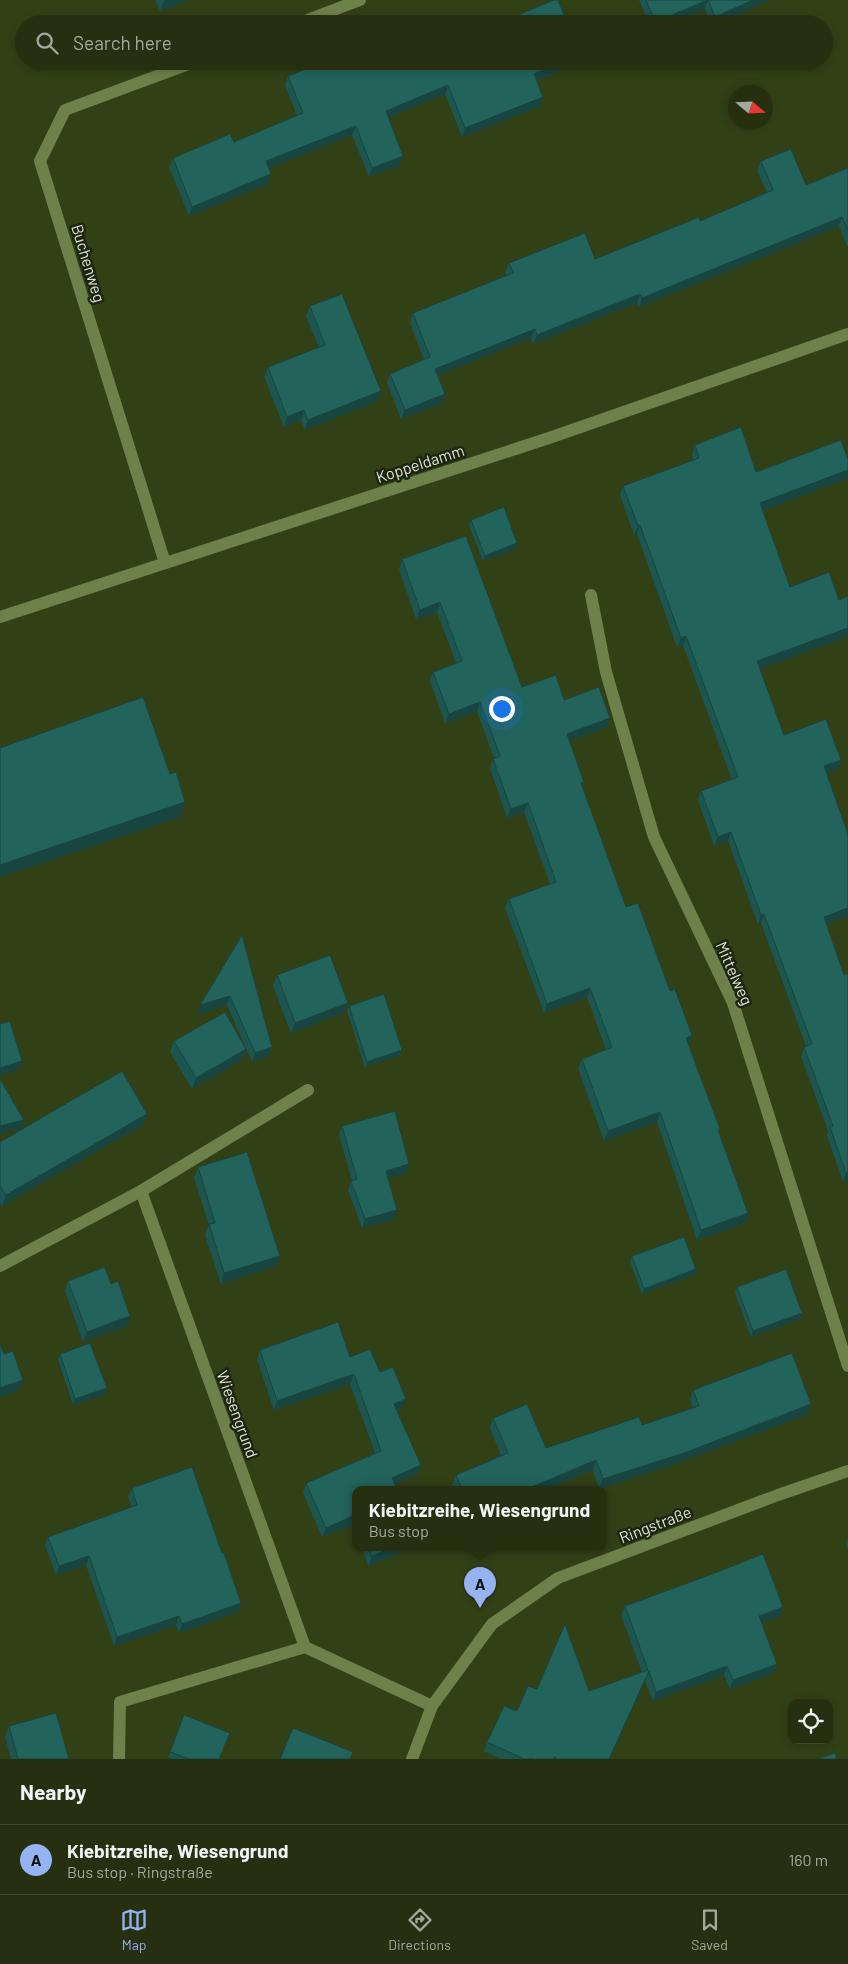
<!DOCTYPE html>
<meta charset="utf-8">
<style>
:root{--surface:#263010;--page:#2e3819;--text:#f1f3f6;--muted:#a4a99f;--line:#424b30;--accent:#95b2f1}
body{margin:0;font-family:Barlow,sans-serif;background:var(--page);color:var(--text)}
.controls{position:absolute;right:15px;bottom:15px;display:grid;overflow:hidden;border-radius:10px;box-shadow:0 2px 8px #0003}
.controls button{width:45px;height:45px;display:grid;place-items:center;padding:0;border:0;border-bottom:1px solid var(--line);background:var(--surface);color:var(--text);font:25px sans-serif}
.compass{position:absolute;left:728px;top:85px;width:45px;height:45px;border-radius:50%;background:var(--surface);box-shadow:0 2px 8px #0003;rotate:109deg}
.you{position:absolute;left:501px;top:708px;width:18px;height:18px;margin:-12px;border:4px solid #fff;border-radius:50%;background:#1a73e8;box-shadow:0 0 0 8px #1a73e833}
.badge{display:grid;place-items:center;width:32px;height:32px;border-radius:50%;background:var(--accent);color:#111;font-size:16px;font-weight:700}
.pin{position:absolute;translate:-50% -41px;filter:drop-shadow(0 1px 2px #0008)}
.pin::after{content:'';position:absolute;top:26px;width:18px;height:15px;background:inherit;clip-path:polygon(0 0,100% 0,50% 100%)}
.popup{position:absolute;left:352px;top:1486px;width:255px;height:65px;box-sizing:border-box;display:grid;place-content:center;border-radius:10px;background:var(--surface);filter:drop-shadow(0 1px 4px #0005);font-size:16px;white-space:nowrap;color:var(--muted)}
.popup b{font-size:19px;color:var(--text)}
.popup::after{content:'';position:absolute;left:50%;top:100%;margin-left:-10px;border:10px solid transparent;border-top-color:var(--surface)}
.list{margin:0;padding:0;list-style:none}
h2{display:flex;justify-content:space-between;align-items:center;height:65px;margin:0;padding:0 20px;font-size:21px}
h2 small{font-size:16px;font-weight:400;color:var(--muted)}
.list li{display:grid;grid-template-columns:32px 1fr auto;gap:15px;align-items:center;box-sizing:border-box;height:70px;padding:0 20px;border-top:1px solid var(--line)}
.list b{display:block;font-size:19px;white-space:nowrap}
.list p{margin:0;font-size:16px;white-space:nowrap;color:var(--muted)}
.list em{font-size:16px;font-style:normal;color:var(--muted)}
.icon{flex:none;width:28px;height:28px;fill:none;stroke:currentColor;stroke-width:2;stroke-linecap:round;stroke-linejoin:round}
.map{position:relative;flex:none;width:848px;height:1759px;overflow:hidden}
.search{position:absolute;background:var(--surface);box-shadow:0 2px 8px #0003;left:15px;right:15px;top:15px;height:55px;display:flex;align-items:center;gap:12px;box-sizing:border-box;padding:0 18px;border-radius:28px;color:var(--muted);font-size:19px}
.sheet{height:135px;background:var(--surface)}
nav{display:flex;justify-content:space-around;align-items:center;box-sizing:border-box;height:70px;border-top:1px solid var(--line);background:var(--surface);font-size:14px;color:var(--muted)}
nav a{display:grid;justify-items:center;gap:2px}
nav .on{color:var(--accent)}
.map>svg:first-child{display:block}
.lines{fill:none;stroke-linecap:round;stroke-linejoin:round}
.minor{stroke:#6d814a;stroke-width:12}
.wall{fill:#1d554f}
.shaded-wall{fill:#184540}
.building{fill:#22635c;stroke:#184540}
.labels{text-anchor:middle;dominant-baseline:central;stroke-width:5;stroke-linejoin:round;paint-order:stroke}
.street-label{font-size:16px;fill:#dbe4cd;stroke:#1e2412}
</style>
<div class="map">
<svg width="848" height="1759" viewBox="0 0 848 1759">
<rect width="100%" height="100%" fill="#324016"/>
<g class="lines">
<!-- minor -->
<g class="minor">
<path d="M297,24L360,0"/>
<path d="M165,563L40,161L65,110L197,61"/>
<path d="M591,595L606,672L654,837L733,1003L848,1366"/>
<path d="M0,617L549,438L848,334"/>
<path d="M308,1090L141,1191L305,1647L432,1706"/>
<path d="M0,1266L141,1191"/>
<path d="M119,1759L120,1702L305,1647"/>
<path d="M412,1759L432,1706L492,1624L558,1578L778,1495L848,1471"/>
</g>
</g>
<!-- wall -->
<g class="wall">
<path d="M155,0H189L160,11Z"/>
<path d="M639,0H770L717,24H711L705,9L669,24H649Z"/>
<path d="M577,64L537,80L540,106L462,137L445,94L388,118L400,165L369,177L352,135L268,168V184L189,216L169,167L173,158L234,142L297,116L285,85L288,76Z"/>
<path d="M761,161L806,185L848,168V246H847L839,226L639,307L637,303L533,344L531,338L438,375L445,394L442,403L401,419L387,383L390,374L424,360L410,323L413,313L507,276L505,273L509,263L595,259L700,221L767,193L757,171Z"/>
<path d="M310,306L377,401L305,430L301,420L284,427L264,377L268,367L319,348L306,316Z"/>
<path d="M695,445L756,472L848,459V478L762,511L790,587L839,600L848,596V636L760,669L784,735L841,760L838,769L826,773L848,916L826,924L848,1180L843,1182L827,1136L828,1131L801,1056L804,1047L806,1046L761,923L758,924L728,841L714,846L698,800L701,791L732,780L683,645L677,647L637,534L634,535L620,495L623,486L693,460L692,454Z"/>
<path d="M471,520L515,549L483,561L469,525Z"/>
<path d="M402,559L522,687L564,700L610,718L607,727L569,741L582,787L626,907L692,1035L688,1045L720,1129L719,1133L745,1223L697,1240L657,1122L604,1141L578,1068L582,1059L606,1050L587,997L544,1013L505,908L509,899L550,884L524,812L507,818L490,768L493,759L494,758L477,712L445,723L430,681L433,672L456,663L437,612L416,619L399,569Z"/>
<path d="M242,935L272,1047L268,1056L252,1062L227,1005L197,1014Z"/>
<path d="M277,975L344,1013L291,1033L273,986Z"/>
<path d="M349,1006L402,1050L400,1055L365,1067L347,1011Z"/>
<path d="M174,1041L242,1060L192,1089L170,1052Z"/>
<path d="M144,1124L2,1206L0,1203V1142Z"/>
<path d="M342,1126L406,1173L388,1178L394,1219L362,1228L348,1190L351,1181H352L339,1135Z"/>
<path d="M198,1167L280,1256L276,1266L221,1284L205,1235L209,1225L194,1178Z"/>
<path d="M632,1256L696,1269L694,1275L642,1294L630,1262Z"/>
<path d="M68,1281L111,1284L130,1316L127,1326L83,1342L65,1291Z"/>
<path d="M737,1287L802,1313L800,1319L751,1337L735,1293Z"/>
<path d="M260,1350L350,1357L380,1372L402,1408L397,1411L417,1475L356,1489V1536L352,1525L322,1537L303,1493L306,1483L375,1453L350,1384L274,1410L257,1359Z"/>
<path d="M60,1354L105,1394L73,1405L58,1360Z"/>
<path d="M693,1390L808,1414L683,1461L599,1489L593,1470L547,1489H454L452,1485L456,1475L501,1456L490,1428L493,1418L546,1448L642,1425L693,1408L690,1400Z"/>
<path d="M132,1488L222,1553L241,1603L238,1612L179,1633L176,1625L114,1646L86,1565L56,1575L45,1546L48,1537L132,1507L128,1497Z"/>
<path d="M848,1537V1550L846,1544Z"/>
<path d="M361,1547H414L369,1566Z"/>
<path d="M625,1606L783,1607L780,1616L761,1623L774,1673L730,1689L724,1675L653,1701L645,1680L610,1759H501L484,1751L487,1742L537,1689L589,1691L642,1672L621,1615Z"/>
<path d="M184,1715L220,1759H172L168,1757Z"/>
<path d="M9,1726L69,1759H11L5,1737Z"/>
</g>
<!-- shaded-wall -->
<g class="shaded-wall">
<path d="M166,0H189L160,11L164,1Z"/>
<path d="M708,0L705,9L669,24H654L655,22Z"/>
<path d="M753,0H770L717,24H712L715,17Z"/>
<path d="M565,61H578L577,64L530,83L534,74Z"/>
<path d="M448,85L445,94L382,120L386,111Z"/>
<path d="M543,97L540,106L462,137L465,128Z"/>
<path d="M356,126L352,135L262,171L266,161Z"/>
<path d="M403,156L400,165L369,177L372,168Z"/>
<path d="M271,174L268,184L189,216L192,207Z"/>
<path d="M842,217L839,226L639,307L642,298Z"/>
<path d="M640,294L637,303L533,344L537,335Z"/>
<path d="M535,329L531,338L432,378L435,369Z"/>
<path d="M381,391L377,401L305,430L308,420Z"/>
<path d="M445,394L442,403L401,419L405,410Z"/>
<path d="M304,410L301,420L284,427L287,417Z"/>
<path d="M848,470V478L757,513L760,503Z"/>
<path d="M640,525L637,534L634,535L638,526Z"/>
<path d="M517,543L515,549L483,561L485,556Z"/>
<path d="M440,602L437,612L416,619L420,610Z"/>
<path d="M848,628V636L754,671L757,661Z"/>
<path d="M686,636L683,645L677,647L681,638Z"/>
<path d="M480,702L477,712L445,723L449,714Z"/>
<path d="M610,718L607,727L563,743L567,734Z"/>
<path d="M841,760L838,769L820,775L824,766Z"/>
<path d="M185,802L180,817L0,877V865Z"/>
<path d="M528,803L524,812L507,818L511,809Z"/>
<path d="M731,832L728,841L714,846L718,837Z"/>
<path d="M848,908V916L820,927L824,917Z"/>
<path d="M764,914L761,923L758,924L761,915Z"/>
<path d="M590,988L587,997L544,1013L547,1004Z"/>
<path d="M230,996L227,1005L197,1014L200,1005Z"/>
<path d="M348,1003L344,1013L291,1033L295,1023Z"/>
<path d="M692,1035L688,1045L686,1038Z"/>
<path d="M272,1047L268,1056L252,1062L255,1053Z"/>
<path d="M246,1049L242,1060L192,1089L196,1078Z"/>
<path d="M402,1050L400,1055L365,1067L367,1062Z"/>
<path d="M22,1061L19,1069L0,1075V1068Z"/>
<path d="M660,1112L657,1122L604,1141L608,1131Z"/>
<path d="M147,1114L144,1124L2,1206L6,1195Z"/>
<path d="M24,1120L21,1128L0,1134V1126Z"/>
<path d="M409,1164L406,1173L383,1180L386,1171Z"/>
<path d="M848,1172V1180L843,1182L846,1173Z"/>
<path d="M397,1210L394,1219L362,1228L365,1219Z"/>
<path d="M748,1213L745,1223L697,1240L701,1230Z"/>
<path d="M280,1256L276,1266L221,1284L224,1273Z"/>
<path d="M696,1269L694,1275L642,1294L644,1289Z"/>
<path d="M802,1313L800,1319L751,1337L753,1331Z"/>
<path d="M130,1316L127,1326L83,1342L87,1332Z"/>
<path d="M354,1374L350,1384L274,1410L277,1401Z"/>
<path d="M23,1380L19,1390L0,1397V1388Z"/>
<path d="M107,1388L105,1394L73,1405L75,1399Z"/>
<path d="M406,1399L402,1408L390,1413L394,1404Z"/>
<path d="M811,1404L808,1414L683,1461L599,1489L603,1479Z"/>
<path d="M596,1460L593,1470L547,1489H527Z"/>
<path d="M421,1465L417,1475L388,1487L392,1478Z"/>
<path d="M355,1515L352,1525L322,1537L326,1528Z"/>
<path d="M395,1547H414L369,1566L372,1556Z"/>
<path d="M89,1556L86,1565L56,1575L59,1566Z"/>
<path d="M241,1603L238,1612L179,1633L182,1624Z"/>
<path d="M783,1607L780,1616L756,1625L759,1616Z"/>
<path d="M179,1616L176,1625L114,1646L117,1637Z"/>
<path d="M777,1664L774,1673L730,1689L733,1680Z"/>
<path d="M727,1666L724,1675L653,1701L656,1692Z"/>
<path d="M649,1671L645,1680L610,1759H609Z"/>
</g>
<!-- building -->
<g class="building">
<path d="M554,0H558L568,24H496Z"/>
<path d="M646,0H753L715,17L708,0L655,22Z"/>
<path d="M452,15L455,24H431Z"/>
<path d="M325,61H565L534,74L543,97L465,128L448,85L386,111L403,156L372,168L356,126L266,161L271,174L192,207L173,158L230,134L234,142L303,113L288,76Z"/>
<path d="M791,149L806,185L848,168V231L842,217L642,298L640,294L537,335L535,329L435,369L445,394L405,410L390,374L430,357L413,313L513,273L509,263L585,233L595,259L699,217L700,221L773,190L761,161Z"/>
<path d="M342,294L381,391L308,420L304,410L287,417L268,367L325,345L310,306Z"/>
<path d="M741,427L756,472L841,440L848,459V470L760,503L790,587L829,572L839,600L848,596V628L757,661L784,735L826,719L841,760L824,766L848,834V908L824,917L844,975L848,973V1172L846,1173L830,1127L833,1126L804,1047L812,1044L764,914L761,915L731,832L718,837L701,791L738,777L686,636L681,638L640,525L638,526L623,486L699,458L695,445Z"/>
<path d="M504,507L517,543L485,556L471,520Z"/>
<path d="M466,536L522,687L556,675L564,700L599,687L610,718L567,734L584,782L581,783L626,907L638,903L670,991L675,989L692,1035L686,1038L720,1129L718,1130L748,1213L701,1230L660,1112L608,1131L582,1059L612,1047L590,988L547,1004L509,899L556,882L528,803L511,809L493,759L500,756L480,702L449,714L433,672L462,661L440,602L420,610L402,559Z"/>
<path d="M143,697L170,774L176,772L185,802L0,865V748Z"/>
<path d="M242,935L272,1047L255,1053L230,996L200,1005Z"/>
<path d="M330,955L348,1003L295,1023L277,975Z"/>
<path d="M384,994L402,1050L367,1062L349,1006Z"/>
<path d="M225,1012L246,1049L196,1078L174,1041Z"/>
<path d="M10,1021L22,1061L0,1068V1024Z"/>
<path d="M122,1071L147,1114L6,1195L0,1186V1142Z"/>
<path d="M0,1079L24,1120L0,1126Z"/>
<path d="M395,1111L409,1164L386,1171L397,1210L365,1219L351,1181L357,1179L342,1126Z"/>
<path d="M247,1152L280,1256L224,1273L209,1224L215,1223L198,1167Z"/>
<path d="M684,1237L696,1269L644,1289L632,1256Z"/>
<path d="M105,1267L111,1284L118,1281L130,1316L87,1332L68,1281Z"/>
<path d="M786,1269L802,1313L753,1331L737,1287Z"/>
<path d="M338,1322L350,1357L370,1349L380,1372L393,1367L406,1399L394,1404L421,1465L392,1478L397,1489H356V1518L355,1515L326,1528L306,1483L381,1451L354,1374L277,1401L260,1350Z"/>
<path d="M0,1343L4,1354L13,1351L23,1380L0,1388Z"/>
<path d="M90,1343L107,1388L75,1399L60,1354Z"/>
<path d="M792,1353L811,1404L687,1452L603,1479L596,1460L527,1489H462L456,1475L508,1453L493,1418L527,1404L546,1448L639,1417L642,1425L699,1406L693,1390Z"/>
<path d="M192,1467L222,1553H224L241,1603L182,1624L179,1616L117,1637L89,1556L59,1566L48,1537L137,1505L132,1488Z"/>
<path d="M368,1547H395L372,1556Z"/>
<path d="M763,1554L783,1607L759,1616L777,1664L733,1680L727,1666L656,1692L649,1671L609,1759H558L554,1757L555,1759H533L530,1758L529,1759H524L487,1742L504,1706L517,1711L528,1686L537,1689L565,1624L589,1691L648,1670L625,1606L715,1573Z"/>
<path d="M56,1713L69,1759H18L9,1726Z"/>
<path d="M184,1715L230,1733L219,1759H189L170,1752Z"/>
<path d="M293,1728L353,1752L350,1759H280Z"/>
<path d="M835,1753L837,1759H817Z"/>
</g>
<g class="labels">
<!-- street labels -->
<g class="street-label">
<text transform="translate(89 263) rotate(73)">Buchenweg</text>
<text transform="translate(420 463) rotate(-18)">Koppeldamm</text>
<text transform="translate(735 973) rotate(66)">Mittelweg</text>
<text transform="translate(238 1414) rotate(70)">Wiesengrund</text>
<text transform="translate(655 1524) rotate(-21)">Ringstraße</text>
</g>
</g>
</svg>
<div class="controls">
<button><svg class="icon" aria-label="locate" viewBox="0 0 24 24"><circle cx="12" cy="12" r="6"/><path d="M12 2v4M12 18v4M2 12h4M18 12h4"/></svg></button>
</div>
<svg class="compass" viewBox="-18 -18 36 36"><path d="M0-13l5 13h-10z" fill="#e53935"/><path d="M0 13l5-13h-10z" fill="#a4a99f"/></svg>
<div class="you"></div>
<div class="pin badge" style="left:480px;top:1608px">A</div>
<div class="popup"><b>Kiebitzreihe, Wiesengrund</b>Bus stop</div>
<div class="search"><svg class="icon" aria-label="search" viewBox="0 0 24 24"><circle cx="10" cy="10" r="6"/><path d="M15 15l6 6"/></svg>Search here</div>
</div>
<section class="sheet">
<h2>Nearby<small></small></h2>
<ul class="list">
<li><span class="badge">A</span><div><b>Kiebitzreihe, Wiesengrund</b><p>Bus stop · Ringstraße</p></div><em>160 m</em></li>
</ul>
</section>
<nav>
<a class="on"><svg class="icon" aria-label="map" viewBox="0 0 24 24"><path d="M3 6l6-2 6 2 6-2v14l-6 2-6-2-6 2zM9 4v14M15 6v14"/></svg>Map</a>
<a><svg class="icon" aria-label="directions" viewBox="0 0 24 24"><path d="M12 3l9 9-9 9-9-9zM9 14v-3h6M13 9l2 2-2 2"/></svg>Directions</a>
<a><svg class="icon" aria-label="saved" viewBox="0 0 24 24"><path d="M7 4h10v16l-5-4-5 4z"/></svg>Saved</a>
</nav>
